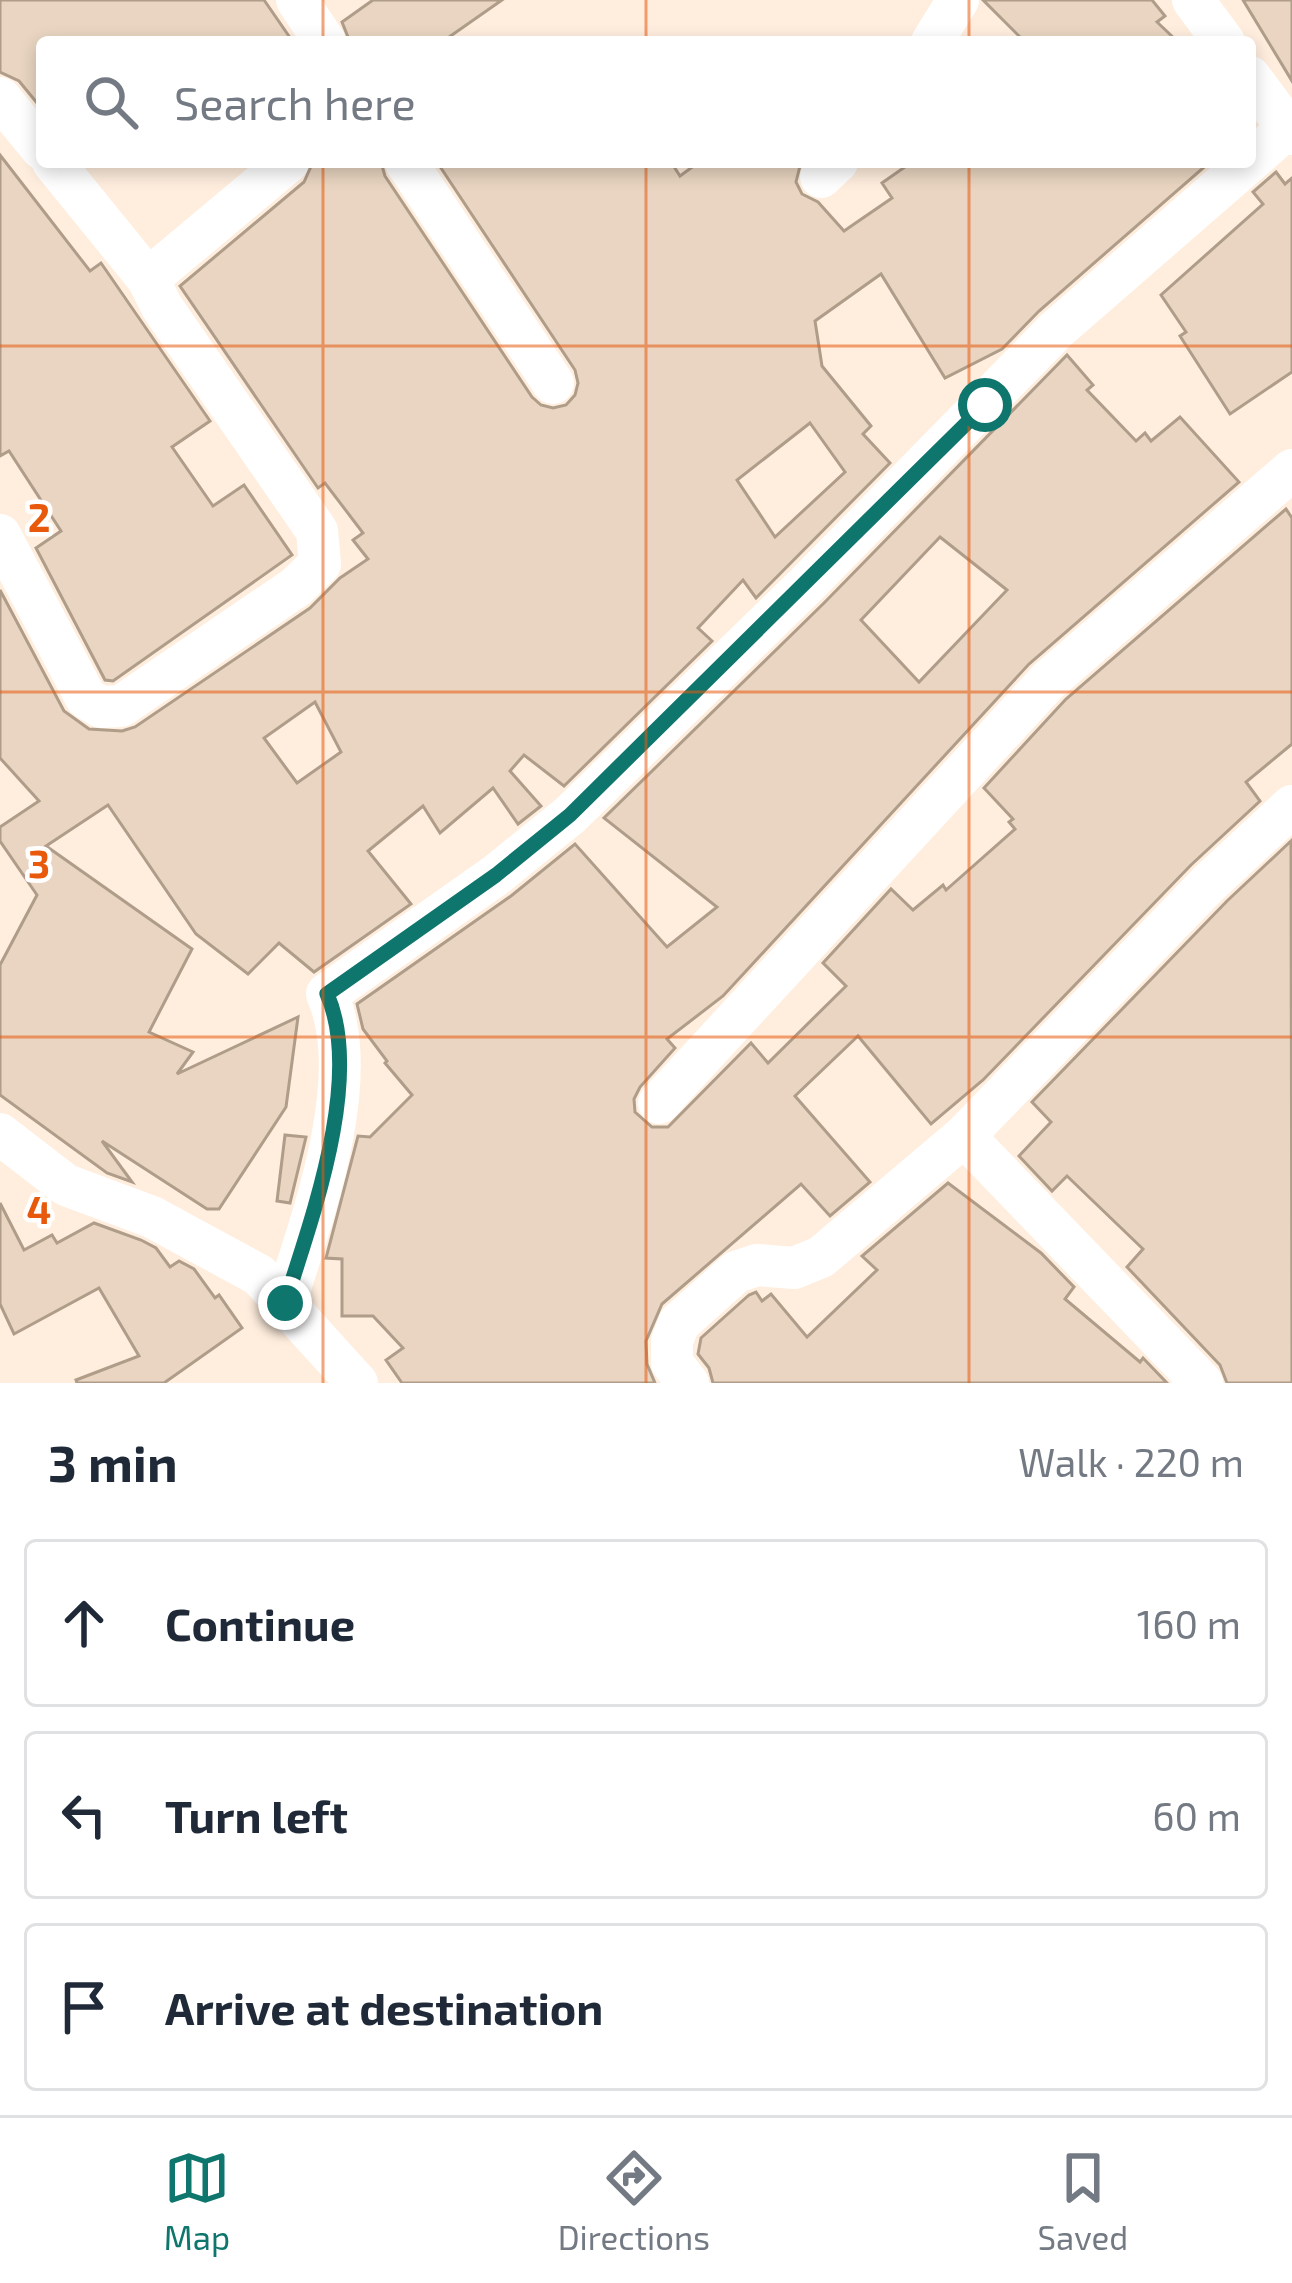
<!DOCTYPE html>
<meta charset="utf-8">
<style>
:root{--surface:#fff;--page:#f2f2f3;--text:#1f2937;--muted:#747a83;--line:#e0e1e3;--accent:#0f766e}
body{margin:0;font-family:"Exo 2",sans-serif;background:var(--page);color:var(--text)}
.stop{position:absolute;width:36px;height:36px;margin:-27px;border:9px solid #0f766e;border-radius:50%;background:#fff}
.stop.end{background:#0f766e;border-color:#fff;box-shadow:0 3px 12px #0008}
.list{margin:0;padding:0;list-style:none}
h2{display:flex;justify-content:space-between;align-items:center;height:156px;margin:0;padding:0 48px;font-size:51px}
h2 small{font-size:39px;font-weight:400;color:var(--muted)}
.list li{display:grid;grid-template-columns:78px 1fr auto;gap:36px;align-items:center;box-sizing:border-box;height:168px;margin:0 24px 24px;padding:0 24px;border:3px solid var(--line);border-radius:12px}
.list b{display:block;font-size:45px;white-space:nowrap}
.list em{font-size:39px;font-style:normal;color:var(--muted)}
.icon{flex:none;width:66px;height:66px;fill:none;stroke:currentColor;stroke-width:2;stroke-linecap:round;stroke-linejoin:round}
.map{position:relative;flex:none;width:1292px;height:1383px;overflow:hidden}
.search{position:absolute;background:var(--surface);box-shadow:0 6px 18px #0003;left:36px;right:36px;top:36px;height:132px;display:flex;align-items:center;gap:30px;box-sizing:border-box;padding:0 42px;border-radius:12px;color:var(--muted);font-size:45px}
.sheet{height:732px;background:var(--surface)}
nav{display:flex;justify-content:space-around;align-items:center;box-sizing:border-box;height:168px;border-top:3px solid var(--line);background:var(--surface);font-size:33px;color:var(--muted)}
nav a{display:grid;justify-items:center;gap:6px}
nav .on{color:var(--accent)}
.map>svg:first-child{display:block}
.building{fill:#e9d5c1;stroke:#af9c89;stroke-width:3;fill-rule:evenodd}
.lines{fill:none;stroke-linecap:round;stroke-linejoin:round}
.minor{stroke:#fff;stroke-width:42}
.route{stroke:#0f766e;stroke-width:15}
.grid{fill:none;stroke:#e8590c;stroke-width:3;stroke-opacity:0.55}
.grid-label{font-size:39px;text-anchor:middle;font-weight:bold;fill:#e8590c;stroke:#fff;stroke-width:9;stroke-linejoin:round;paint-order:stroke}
</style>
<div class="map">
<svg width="1292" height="1383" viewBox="0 0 1292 1383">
<rect width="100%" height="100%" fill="#ffeede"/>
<!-- building -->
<g class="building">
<path d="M0,0H264L293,42H42V109L19,81L0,72Z"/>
<path d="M373,0H502L442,42H350L342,22Z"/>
<path d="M983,0H1152L1165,16L1157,22L1178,42H1025Z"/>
<path d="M1243,0H1292V81Z"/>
<path d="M0,155L90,271L101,263L210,421L172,447L213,506L244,485L292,555L113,681L105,680L36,548L61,531L9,451L0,456Z"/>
<path d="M313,162H381L385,176L532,397L541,405L553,408L566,405L575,395L578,383L575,370L437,162H671L680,176L699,162H801L796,182L802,194L818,202L844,231L892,198L882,183L912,162H1210L1039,311L1002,349L945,378L881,274L815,321L822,366L871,426L863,434L890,463L756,598L743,580L698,628L712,641L564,786L524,755L510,771L541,806L518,824L493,788L440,833L423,806L368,851L411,904L314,972L279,943L248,974L196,934L108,805L46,846L192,949L149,1032L193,1052L177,1074L298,1017L286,1107L219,1209H207L102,1141L132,1182L107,1173L0,1095V965L37,895L0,841V827L39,801L0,758V590L64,711L89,729L122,731L135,727L310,608L340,578L368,559L353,540L363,533L325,483L318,488L180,286L304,182ZM810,423L845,472L775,537L737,480ZM315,702L341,752L297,783L264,738Z"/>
<path d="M1276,172L1285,184L1292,178V372L1230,414L1180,336L1186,332L1161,295L1263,204L1253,192Z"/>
<path d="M1067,355L1093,385L1087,390L1136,441L1145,433L1151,441L1180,417L1239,482L1029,664L723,996L667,1039L675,1048L640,1087L634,1099L635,1112L652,1127H668L751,1043L768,1063L846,986L823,963L891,889L913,910L943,885L946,890L1015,829L1009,822L1013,819L984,788L1066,699L1286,509L1292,518V744L1246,782L1260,801L1191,865L983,1080L931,1124L858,1036L795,1096L870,1182L830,1216L801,1184L662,1304L646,1341L647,1364L655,1383H402L386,1360L403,1348L373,1316H342V1259L326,1258L358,1136L370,1137L412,1095L385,1063L387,1061L363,1029L357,1004L511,896L575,844L667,947L717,907L604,818L824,603ZM940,537L1007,590L919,682L861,620Z"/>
<path d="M1291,841L1292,1383H1227L1220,1365L1127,1267L1143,1249L1067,1176L1052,1191L1019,1156L1051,1122L1032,1102L1227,901Z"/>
<path d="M285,1135L306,1137L290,1203L277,1201Z"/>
<path d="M948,1183L1041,1253L1074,1287L1065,1299L1140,1362L1143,1358L1167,1383H713L709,1368L698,1354L701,1338L749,1295L756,1292L762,1301L771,1294L807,1337L877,1270L862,1256Z"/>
<path d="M0,1203L24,1250L52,1235L57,1243L94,1223L141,1240L156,1248L170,1267L179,1261L194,1269L215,1298L219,1295L242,1328L164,1383H77L76,1380L139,1356L99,1288L14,1334L0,1304Z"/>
</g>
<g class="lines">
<!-- minor -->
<g class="minor">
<path d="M297,0L325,42"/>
<path d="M1193,0L1224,42"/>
<path d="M932,42L958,0"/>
<path d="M1250,77L1292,134"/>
<path d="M0,98L42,149"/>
<path d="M406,162L553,383"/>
<path d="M821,177L837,162"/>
<path d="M148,279L288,162"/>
<path d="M0,535L86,698L101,707L121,706L296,587L320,564L317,531L162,307L148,279L53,162"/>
<path d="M659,1103L1048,681L1292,470"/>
<path d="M0,1134L66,1185L152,1217L259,1275L357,1383"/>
<path d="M964,1136L1202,1383"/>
<path d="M285,1303C312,1219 364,1078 327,994L496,875L570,815L806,585L1056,330L1288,128"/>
<path d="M688,1383L672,1363V1341L679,1323L736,1272L757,1265L794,1268L821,1257L964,1136L1209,883L1292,806"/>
</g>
</g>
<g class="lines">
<!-- route -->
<path class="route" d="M285,1303C311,1220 364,1078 327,994L496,875L570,815L985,405"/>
</g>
<!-- grid -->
<path class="grid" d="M323,0V42M646,0V42M969,0V42M323,162V1383M646,162V1383M969,162V1383M0,346H1292M0,692H1292M0,1037H1292"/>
<g class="grid-label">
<text x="39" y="532">2</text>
<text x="39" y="878">3</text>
<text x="39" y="1224">4</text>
</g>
</svg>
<div class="stop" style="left:985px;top:405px"></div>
<div class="stop end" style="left:285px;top:1303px"></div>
<div class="search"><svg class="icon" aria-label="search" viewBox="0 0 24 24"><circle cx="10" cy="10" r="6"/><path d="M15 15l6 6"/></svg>Search here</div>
</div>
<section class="sheet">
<h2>3 min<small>Walk · 220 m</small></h2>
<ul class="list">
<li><svg class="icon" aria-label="ahead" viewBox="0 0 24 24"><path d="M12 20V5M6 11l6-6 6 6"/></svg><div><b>Continue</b></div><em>160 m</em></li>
<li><svg class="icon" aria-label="left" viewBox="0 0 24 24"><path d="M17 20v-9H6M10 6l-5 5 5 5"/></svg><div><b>Turn left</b></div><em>60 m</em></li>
<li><svg class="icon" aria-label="arrive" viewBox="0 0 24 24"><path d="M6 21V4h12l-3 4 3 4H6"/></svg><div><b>Arrive at destination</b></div></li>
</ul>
</section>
<nav>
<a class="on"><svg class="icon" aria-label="map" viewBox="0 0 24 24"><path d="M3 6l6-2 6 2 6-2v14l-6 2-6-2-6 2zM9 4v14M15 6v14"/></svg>Map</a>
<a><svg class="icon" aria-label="directions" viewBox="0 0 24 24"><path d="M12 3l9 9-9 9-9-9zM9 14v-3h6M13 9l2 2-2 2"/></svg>Directions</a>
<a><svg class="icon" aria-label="saved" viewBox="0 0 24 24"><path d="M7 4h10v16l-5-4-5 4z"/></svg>Saved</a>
</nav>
